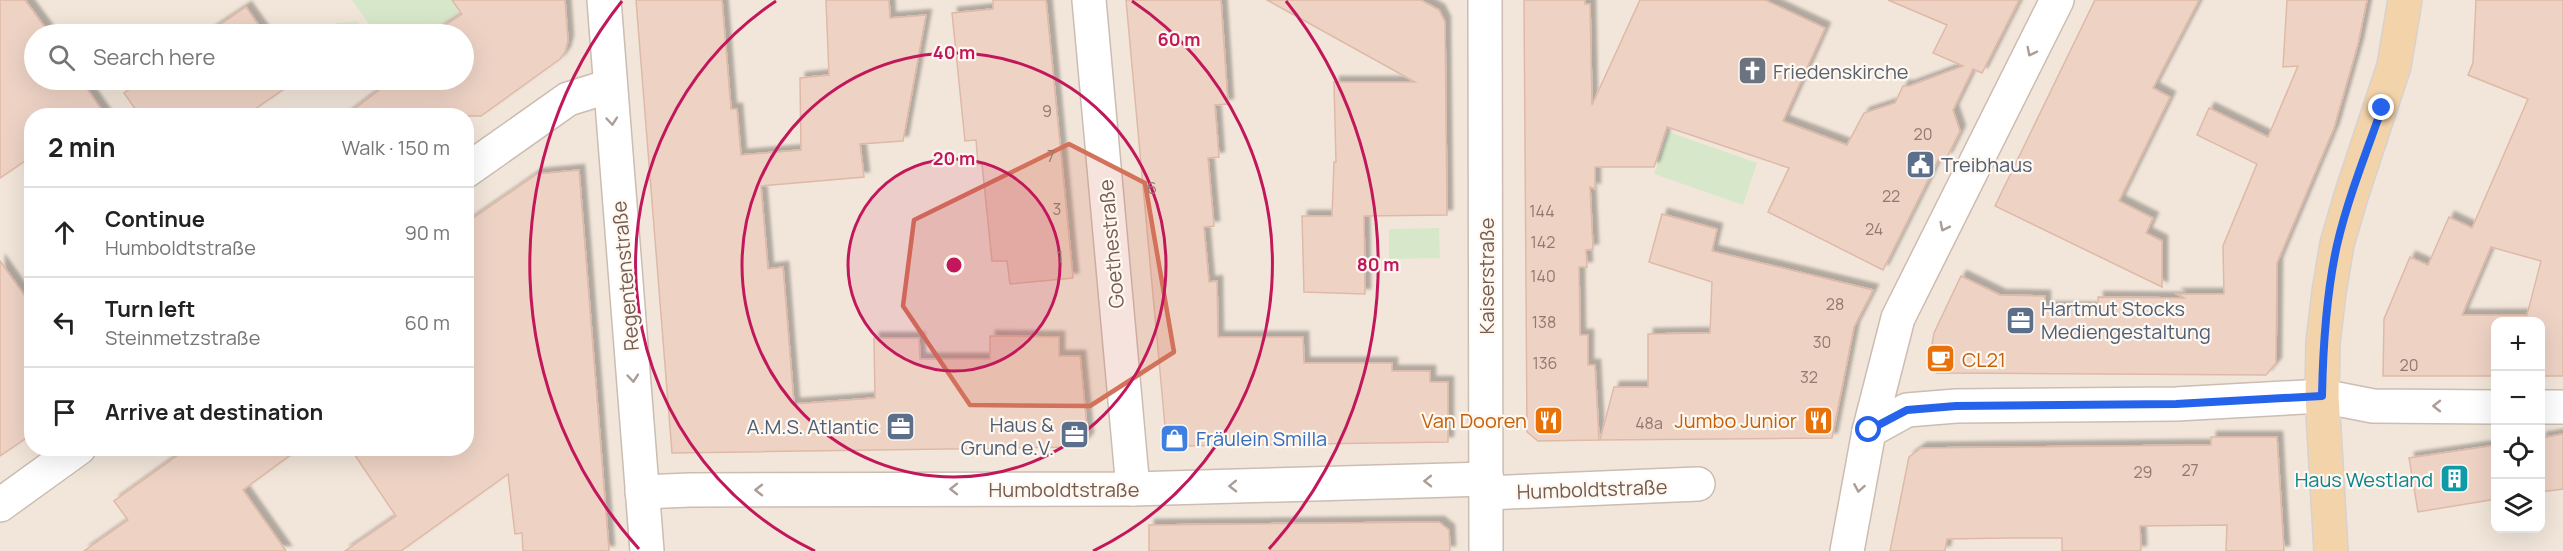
<!DOCTYPE html>
<meta charset="utf-8">
<style>
:root{--surface:#fff;--page:#f2f2f2;--text:#222;--muted:#767676;--line:#e0e0e0}
body{margin:0;font-family:Manrope,sans-serif;background:var(--page);color:var(--text)}
.controls{position:absolute;right:18px;bottom:18px;display:grid;overflow:hidden;border-radius:12px;box-shadow:0 6px 24px #0002}
.controls button{width:54px;height:54px;display:grid;place-items:center;padding:0;border:0;border-bottom:2px solid var(--line);background:var(--surface);color:var(--text);font:30px sans-serif}
.stop{position:absolute;width:18px;height:18px;margin:-14px;border:4px solid #2563eb;border-radius:50%;background:#fff}
.stop.end{background:#2563eb;border-color:#fff;box-shadow:0 2px 6px #0008}
.list{margin:0;padding:0;list-style:none}
h2{display:flex;justify-content:space-between;align-items:center;height:78px;margin:0;padding:0 24px;font-size:26px}
h2 small{font-size:20px;font-weight:400;color:var(--muted)}
.list li{display:grid;grid-template-columns:39px 1fr auto;gap:18px;align-items:center;box-sizing:border-box;height:90px;padding:0 24px;border-top:2px solid var(--line)}
.list b{display:block;font-size:22px;white-space:nowrap}
.list p{margin:0;font-size:20px;white-space:nowrap;color:var(--muted)}
.list em{font-size:20px;font-style:normal;color:var(--muted)}
.icon{flex:none;width:33px;height:33px;fill:none;stroke:currentColor;stroke-width:2;stroke-linecap:round;stroke-linejoin:round}
.map{position:relative;flex:none;width:2563px;height:551px;overflow:hidden}
.search{position:absolute;background:var(--surface);box-shadow:0 6px 24px #0002;left:24px;top:24px;width:450px;height:66px;display:flex;align-items:center;gap:15px;box-sizing:border-box;padding:0 21px;border-radius:33px;color:var(--muted);font-size:22px}
.panel{position:absolute;background:var(--surface);box-shadow:0 6px 24px #0002;left:24px;top:108px;width:450px;height:348px;border-radius:24px}
.map>svg:first-child{display:block}
.residential{fill:#f2e6da;fill-rule:evenodd}
.green{fill:#d7e8ca}
.building{fill:#eed3c5;stroke:#dfb9a7;stroke-width:1.5;fill-rule:evenodd;filter:url(#shadow)}
.lines{fill:none;stroke-linecap:round;stroke-linejoin:round}
.minor-casing{stroke:#ccbcb1;stroke-width:36}
.major-casing{stroke:#d8d1ce;stroke-width:36}
.minor{stroke:#fff;stroke-width:33}
.major{stroke:#f3d4aa;stroke-width:33}
.oneway{stroke:#ac9d96}
.route{stroke:#2563eb;stroke-width:8}
.marked{fill:#d3715b;fill-opacity:0.2;stroke:#d3715b;stroke-width:4.5;stroke-linejoin:round}
.ring{fill:none;stroke:#c2185b;stroke-width:3}
.labels{text-anchor:middle;dominant-baseline:central;stroke-width:4.5;stroke-linejoin:round;paint-order:stroke}
.number-label{font-size:16px;fill:#92796d}
.worship-label{font-size:20px;fill:#5b616d;stroke:#fef8f1;text-anchor:start}
.service-label{font-size:20px;fill:#4e5e75;stroke:#fef8f1;text-anchor:start}
.street-label{font-size:20px;fill:#745b50;stroke:#fef8f1}
.food-label{font-size:20px;fill:#c56008;stroke:#fef8f1;text-anchor:end}
.shop-label{font-size:20px;fill:#366cbe;stroke:#fef8f1;text-anchor:start}
.culture-label{font-size:20px;fill:#0d838f;stroke:#fef8f1;text-anchor:end}
.centre{fill:#c2185b;stroke:#fef8f1;stroke-width:3}
.ring-label{font-size:18px;text-anchor:middle;font-weight:bold;fill:#c2185b;stroke:#fef8f1;stroke-width:4.5;stroke-linejoin:round;paint-order:stroke}
</style>
<div class="map">
<svg width="2563" height="551" viewBox="0 0 2563 551">
<defs>
<filter id="shadow"><feDropShadow dx="5.5" dy="-5.5" stdDeviation="1.5" flood-color="#0004"/></filter>
</defs>
<rect width="100%" height="100%" fill="#fbf4eb"/>
<!-- residential -->
<path class="residential" d="M0,0H2563V551H0ZM34,34H464V80H34ZM32,116H466V448H32ZM2496,322H2540V528H2496Z"/>
<!-- green -->
<g class="green">
<path d="M352,0H476L425,34H376Z"/>
<path d="M357,21L367,34H333L335,23Z"/>
<path d="M1669,132L1757,163L1743,205L1654,174Z"/>
<path d="M1439,228L1440,258L1389,259V229Z"/>
</g>
<!-- building -->
<g class="building">
<path d="M0,0H25L50,34H34V80H81L106,116H32V156L0,178Z"/>
<path d="M452,0H565L568,41L565,52L560,59L481,116H345L388,83L386,80H464V34H432L462,14Z"/>
<path d="M636,0H722L731,109H737L741,155L801,150L800,78L829,75L826,0H889L890,18L926,15L903,141L860,144L864,177L761,186L768,269L783,267L794,404L875,398L874,338H919L920,359H990V336L1059,337V356H1080L1088,438L1080,447L672,453Z"/>
<path d="M993,0H1046L1073,278L1010,284L1007,261H992L982,164H978L976,140L965,141L952,13L993,9Z"/>
<path d="M1126,0H1221L1228,104L1215,105L1219,157L1208,158L1214,226L1204,227L1209,282L1217,281L1218,337H1303L1304,363H1392V371H1430V382H1448V442L1176,446L1166,437Z"/>
<path d="M1267,0H1421L1439,10L1445,22L1447,215L1364,216L1365,294L1304,292L1302,216H1332L1334,162H1336L1334,82H1415Z"/>
<path d="M1524,0H1585V4H1590L1592,105L1640,0H1765L1825,28L1783,121L1847,145L1864,113L1895,103L1903,86H1909L1963,66L1933,53L1947,25L1888,0H2019L1982,73L1973,69L1953,110L1960,131L1947,157L1938,160L1883,270L1768,212L1789,168L1667,127L1654,167H1595V189L1590,187L1593,249L1586,250L1587,267H1579L1580,335H1588V365H1595L1599,440L1538,441L1527,432Z"/>
<path d="M2095,0H2199L2153,88L2170,97L2119,201L2153,218L2146,233L2162,241V287L1995,206Z"/>
<path d="M2287,0H2367L2358,44L2334,128L2277,263L2276,363L2266,375L1937,373L1929,362L1934,333L1961,276L2000,295L2045,296V307L2099,308L2098,297L2184,298L2177,294H2224L2223,246L2257,164L2197,135L2209,108L2268,137L2298,66L2283,67Z"/>
<path d="M2476,0H2563V376H2541V321H2496V376H2383L2384,319L2410,257L2428,265L2449,217L2472,228L2528,99L2468,75L2473,63ZM2491,247L2541,261L2527,315H2462Z"/>
<path d="M246,7L265,34H206Z"/>
<path d="M143,80H297L245,116H140L124,93Z"/>
<path d="M579,170L609,551H523L522,533L515,534L508,474L401,551H345L396,516L350,448H466V223L537,174Z"/>
<path d="M1662,214L1717,229L1712,251L1873,290L1854,327L1832,438L1600,440L1614,387H1648V334L1710,333L1712,282L1649,262Z"/>
<path d="M0,261L32,306V434L0,456Z"/>
<path d="M2563,434V489L2541,492V438Z"/>
<path d="M2211,437H2277L2284,551H2226L2227,525L2140,526L2141,551H2062V538H2008L1947,539L1945,551H1890L1909,457L1921,448L2211,445Z"/>
<path d="M2496,445V499L2418,512L2409,458Z"/>
<path d="M188,448H300L243,490L286,551H84L128,520L114,501Z"/>
<path d="M1439,522L1449,530L1450,551H1149V525Z"/>
</g>
<g class="lines">
<defs>
<g id="minor">
<path d="M604,0L647,551"/>
<path d="M1089,0L1133,489"/>
<path d="M1485,0L1486,551"/>
<path d="M466,171L568,99L610,86"/>
<path d="M2540,407H2563"/>
<path d="M1869,431L1907,410L1956,406L2176,404L2322,396L2373,406L2496,407"/>
<path d="M642,492L690,490L1133,489L1487,479"/>
<path d="M1486,493L1698,484"/>
<path d="M0,505L79,448"/>
<path d="M1847,551L1869,431L1898,318L2057,0"/>
</g>
<path id="major" d="M2331,551L2322,396L2323,342L2329,292L2337,244L2352,193L2394,66L2405,0"/>
</defs>
<!-- minor casing -->
<use href="#minor" class="minor-casing"/>
<!-- major casing -->
<use href="#major" class="major-casing"/>
<!-- minor -->
<use href="#minor" class="minor"/>
<!-- major -->
<use href="#major" class="major"/>
</g>
<!-- one-way arrows -->
<defs><path id="oneway-chevron" d="M-2-3.5L2.5 0L-2 3.5" fill="none" stroke-width="1.6" stroke-linecap="round" stroke-linejoin="round" transform="scale(1.5)"/></defs>
<g class="oneway">
<use href="#oneway-chevron" transform="translate(2031 52) rotate(117)"/>
<use href="#oneway-chevron" transform="translate(612 121) rotate(85)"/>
<use href="#oneway-chevron" transform="translate(1944 227) rotate(117)"/>
<use href="#oneway-chevron" transform="translate(633 378) rotate(85)"/>
<use href="#oneway-chevron" transform="translate(2437 406) rotate(-180)"/>
<use href="#oneway-chevron" transform="translate(1428 481) rotate(179)"/>
<use href="#oneway-chevron" transform="translate(1233 486) rotate(179)"/>
<use href="#oneway-chevron" transform="translate(1859 488) rotate(100)"/>
<use href="#oneway-chevron" transform="translate(954 489) rotate(180)"/>
<use href="#oneway-chevron" transform="translate(759 490) rotate(180)"/>
</g>
<g class="lines">
<!-- route -->
<path class="route" d="M1869,430L1907,410L1956,406L2176,404L2322,396C2323,345 2326,295 2337,245C2348,198 2366,153 2382,108"/>
</g>
<!-- marked area -->
<path class="marked" d="M1069,144L1145,183L1174,352L1090,406L970,405L903,306L914,220Z"/>
<!-- distance rings -->
<circle cx="954" cy="265" r="106" fill="#c2185b" fill-opacity=".12"/>
<g class="ring">
<circle cx="954" cy="265" r="106"/>
<circle cx="954" cy="265" r="212"/>
<path d="M815 551A318 318 0 0 1 776 1M1132 1A318 318 0 0 1 1093 551"/>
<path d="M639 549A424 424 0 0 1 622 1M1286 1A424 424 0 0 1 1269 549"/>
</g>
<!-- icons -->
<defs>
<symbol id="church-square" viewBox="-11 -11 22 22"><rect x="-9" y="-9" width="18" height="18" rx="4" fill="#6b7280" stroke="#fef8f1"/><path d="M-1.2-6h2.4v3.5h3.3v2.4h-3.3V6h-2.4V-.1h-3.3v-2.4h3.3Z" fill="#fff"/></symbol>
<symbol id="civic-square" viewBox="-11 -11 22 22"><rect x="-9" y="-9" width="18" height="18" rx="4" fill="#5c6f8a" stroke="#fef8f1"/><path d="M-.6-6.5H3V-4.5H.6V-3L4-1V1h2V6H-6V1h2V-1L-.6-3ZM-1.2 2.5V6h2.4V2.5Z" fill="#fff"/></symbol>
<symbol id="office-square" viewBox="-11 -11 22 22"><rect x="-9" y="-9" width="18" height="18" rx="4" fill="#5c6f8a" stroke="#fef8f1"/><path d="M-6-3h4V-5.5h4V-3h4V5H-6ZM-1-4.5V-3h2v-1.5ZM-6 0V1H6V0Z" fill="#fff"/></symbol>
<symbol id="cafe-square" viewBox="-11 -11 22 22"><rect x="-9" y="-9" width="18" height="18" rx="4" fill="#e8710a" stroke="#fef8f1"/><path d="M-5.5-4.5H6V0H3Q3 3.5 0 3.5H-2.5Q-5.5 3.5-5.5 0ZM3-3.2v2h1.7v-2ZM-6 4.5H4V6H-6Z" fill="#fff"/></symbol>
<symbol id="restaurant-square" viewBox="-11 -11 22 22"><rect x="-9" y="-9" width="18" height="18" rx="4" fill="#e8710a" stroke="#fef8f1"/><path d="M-5-6h1v4h1v-4h1v4h1v-4h1v5L-1.5 .5V6h-2V.5L-5-1ZM5-6V6H3V1.5H1.5Q1.5-4 5-6Z" fill="#fff"/></symbol>
<symbol id="shop-square" viewBox="-11 -11 22 22"><rect x="-9" y="-9" width="18" height="18" rx="4" fill="#3f7fe0" stroke="#fef8f1"/><path d="M-5-2.5h2.3a2.7 3.5 0 0 1 5.4 0H5L5.5 6h-11ZM-1.5-2.5h3a1.5 2.3 0 0 0-3 0Z" fill="#fff"/></symbol>
<symbol id="building-square" viewBox="-11 -11 22 22"><rect x="-9" y="-9" width="18" height="18" rx="4" fill="#0f9aa8" stroke="#fef8f1"/><path d="M-4-6H4V6H1V3H-1V6H-4ZM-2.5-4.3h1.7v1.8h-1.7ZM.8-4.3h1.7v1.8H.8ZM-2.5-1h1.7V.8h-1.7ZM.8-1h1.7V.8H.8Z" fill="#fff"/></symbol>
</defs>
<g fill-rule="evenodd">
<use href="#church-square" x="1736" y="54" width="33" height="33"/>
<use href="#civic-square" x="1904" y="148" width="33" height="33"/>
<use href="#office-square" x="2004" y="304" width="33" height="33"/>
<use href="#cafe-square" x="1924" y="342" width="33" height="33"/>
<use href="#restaurant-square" x="1532" y="404" width="33" height="33"/>
<use href="#restaurant-square" x="1802" y="404" width="33" height="33"/>
<use href="#office-square" x="884" y="410" width="33" height="33"/>
<use href="#office-square" x="1058" y="418" width="33" height="33"/>
<use href="#shop-square" x="1158" y="422" width="33" height="33"/>
<use href="#building-square" x="2438" y="462" width="33" height="33"/>
</g>
<g class="labels">
<!-- number labels -->
<g class="number-label">
<text x="1047" y="111">9</text>
<text x="1923" y="134">20</text>
<text x="1051" y="156">7</text>
<text x="1152" y="188">6</text>
<text x="1891" y="196">22</text>
<text x="1057" y="209">3</text>
<text x="1542" y="211">144</text>
<text x="1874" y="229">24</text>
<text x="1543" y="242">142</text>
<text x="1060" y="257">1</text>
<text x="1543" y="276">140</text>
<text x="1835" y="304">28</text>
<text x="1544" y="322">138</text>
<text x="1822" y="342">30</text>
<text x="1545" y="363">136</text>
<text x="2409" y="365">20</text>
<text x="1809" y="377">32</text>
<text x="1649" y="423">48a</text>
<text x="2190" y="470">27</text>
<text x="2143" y="472">29</text>
</g>
<!-- worship labels -->
<g class="worship-label">
<text x="1773" y="71">Friedenskirche</text>
</g>
<!-- service labels -->
<g class="service-label">
<text x="1941" y="164">Treibhaus</text>
<text x="2041" y="308">Hartmut Stocks<tspan x="2041" dy="23">Mediengestaltung</tspan></text>
<text x="1054" y="424" text-anchor="end">Haus &amp;<tspan x="1054" dy="23">Grund e.V.</tspan></text>
<text x="879" y="426" text-anchor="end">A.M.S. Atlantic</text>
</g>
<!-- street labels -->
<g class="street-label">
<text transform="translate(1111 244) rotate(-95)">Goethestraße</text>
<text transform="translate(625 276) rotate(-95)">Regentenstraße</text>
<text transform="translate(1486 276) rotate(-90)">Kaiserstraße</text>
<text x="1064" y="489">Humboldtstraße</text>
<text transform="translate(1592 489) rotate(-2)">Humboldtstraße</text>
</g>
<!-- food labels -->
<g class="food-label">
<text x="1962" y="359" text-anchor="start">CL21</text>
<text x="1527" y="420">Van Dooren</text>
<text x="1797" y="420">Jumbo Junior</text>
</g>
<!-- shop labels -->
<g class="shop-label">
<text x="1196" y="438">Fräulein Smilla</text>
</g>
<!-- culture labels -->
<g class="culture-label">
<text x="2433" y="479">Haus Westland</text>
</g>
</g>
<circle cx="954" cy="265" r="9" class="centre"/>
<g class="ring-label">
<text x="1179" y="46">60 m</text>
<text x="954" y="59">40 m</text>
<text x="954" y="165">20 m</text>
<text x="1378" y="271">80 m</text>
</g>
</svg>
<div class="controls">
<button>+</button>
<button>−</button>
<button><svg class="icon" aria-label="locate" viewBox="0 0 24 24"><circle cx="12" cy="12" r="6"/><path d="M12 2v4M12 18v4M2 12h4M18 12h4"/></svg></button>
<button><svg class="icon" aria-label="layers" viewBox="0 0 24 24"><path d="M12 4l9 5-9 5-9-5zM3 14l9 5 9-5"/></svg></button>
</div>
<div class="stop" style="left:1869px;top:430px"></div>
<div class="stop end" style="left:2382px;top:108px"></div>
<div class="search"><svg class="icon" aria-label="search" viewBox="0 0 24 24"><circle cx="10" cy="10" r="6"/><path d="M15 15l6 6"/></svg>Search here</div>
<section class="panel">
<h2>2 min<small>Walk · 150 m</small></h2>
<ul class="list">
<li><svg class="icon" aria-label="ahead" viewBox="0 0 24 24"><path d="M12 20V5M6 11l6-6 6 6"/></svg><div><b>Continue</b><p>Humboldtstraße</p></div><em>90 m</em></li>
<li><svg class="icon" aria-label="left" viewBox="0 0 24 24"><path d="M17 20v-9H6M10 6l-5 5 5 5"/></svg><div><b>Turn left</b><p>Steinmetzstraße</p></div><em>60 m</em></li>
<li><svg class="icon" aria-label="arrive" viewBox="0 0 24 24"><path d="M6 21V4h12l-3 4 3 4H6"/></svg><div><b>Arrive at destination</b></div></li>
</ul>
</section>
</div>
